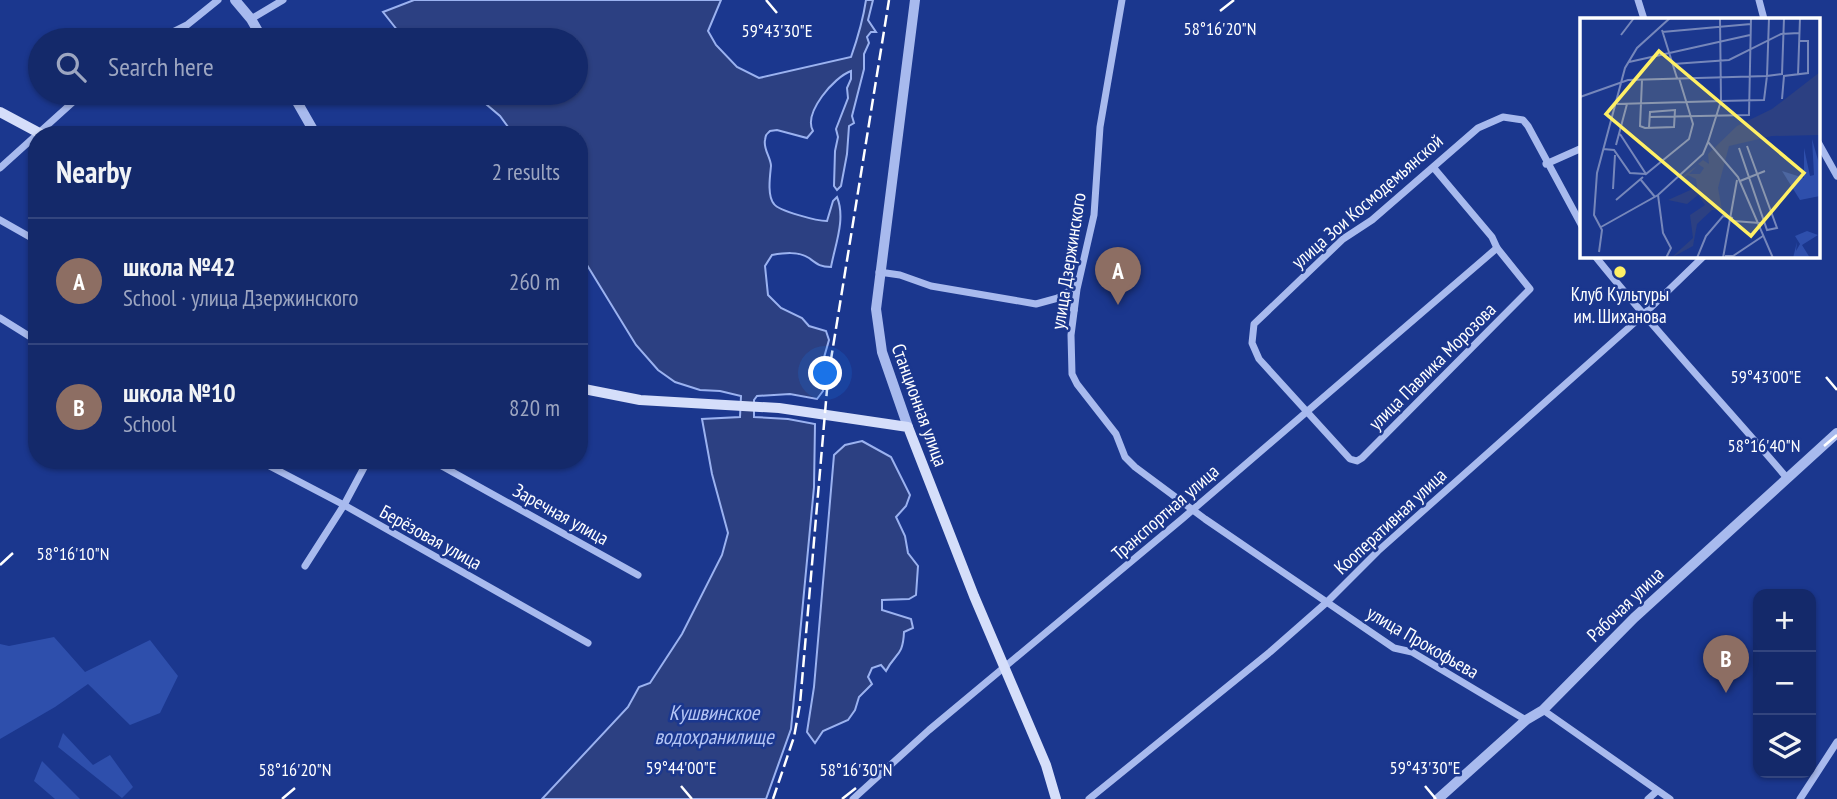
<!DOCTYPE html>
<meta charset="utf-8">
<style>
:root{--surface:#14296a;--page:#213572;--text:#f1f3f6;--muted:#9da6c1;--line:#33457e;--accent:#d6ab8b}
body{margin:0;font-family:"PT Sans Narrow",sans-serif;background:var(--page);color:var(--text)}
.controls{position:absolute;right:21px;bottom:21px;display:grid;overflow:hidden;border-radius:14px;box-shadow:0 2px 5px #0004}
.controls button{width:63px;height:63px;display:grid;place-items:center;padding:0;border:0;border-bottom:2px solid var(--line);background:var(--surface);color:var(--text);font:35px sans-serif}
.you{position:absolute;left:826px;top:374px;width:24px;height:24px;margin:-18px;border:5px solid #fff;border-radius:50%;background:#1a73e8;box-shadow:0 0 0 10px #1a73e833}
.badge{display:grid;place-items:center;width:46px;height:46px;border-radius:50%;background:var(--accent);color:#fff;font-size:23px;font-weight:700}
.pin{position:absolute;translate:-50% -58px;filter:drop-shadow(0 2px 4px #0008)}
.pin::after{content:'';position:absolute;top:37px;width:24px;height:21px;background:inherit;clip-path:polygon(0 0,100% 0,50% 100%)}
.list{margin:0;padding:0;list-style:none}
h2{display:flex;justify-content:space-between;align-items:center;height:91px;margin:0;padding:0 28px;font-size:30px}
h2 small{font-size:23px;font-weight:400;color:var(--muted)}
.list li{display:grid;grid-template-columns:46px 1fr auto;gap:21px;align-items:center;box-sizing:border-box;height:126px;padding:0 28px;border-top:2px solid var(--line)}
.list b{display:block;font-size:26px;white-space:nowrap}
.list p{margin:0;font-size:23px;white-space:nowrap;color:var(--muted)}
.list em{font-size:23px;font-style:normal;color:var(--muted)}
.icon{flex:none;width:38px;height:38px;fill:none;stroke:currentColor;stroke-width:2;stroke-linecap:round;stroke-linejoin:round}
.map{position:relative;flex:none;width:1837px;height:799px;overflow:hidden}
.search{position:absolute;background:var(--surface);box-shadow:0 2px 5px #0004;left:28px;top:28px;width:560px;height:77px;display:flex;align-items:center;gap:18px;box-sizing:border-box;padding:0 24px;border-radius:38px;color:var(--muted);font-size:26px}
.panel{position:absolute;background:var(--surface);box-shadow:0 2px 5px #0004;left:28px;top:126px;width:560px;height:343px;border-radius:28px}
.map>svg:first-child{display:block}
.green{fill:#2e4fac}
.water{fill:#2c4082;stroke:#9bb2f0;stroke-width:2}
.lines{fill:none;stroke-linecap:round;stroke-linejoin:round}
.minor{stroke:#a8baee;stroke-width:7}
.tertiary{stroke:#a8baee;stroke-width:10}
.secondary{stroke:#d5defa;stroke-width:10}
.rail{stroke:#fff;stroke-width:2.5;stroke-dasharray:12 5;stroke-linecap:butt}
.ticks{fill:none;stroke:#fff;stroke-width:2.5}
.poi-dot{fill:#fff065;stroke:#1b378e;stroke-width:2.5}
.labels{text-anchor:middle;dominant-baseline:central;stroke-width:5;stroke-linejoin:round;paint-order:stroke}
.street-label{font-size:19px;fill:#fff;stroke:#1b378e}
.poi-label{font-size:19px;fill:#fff;stroke:#1b378e}
.water-label{font-size:21px;font-style:italic;fill:#b4c5f5;stroke:#1b378e}
.inset-road{fill:none;stroke:#7687bb;stroke-width:2}
.view{fill:#fff065;fill-opacity:0.15;stroke:#fff065;stroke-width:3.5}
.inset-edge{fill:none;stroke:#fff;stroke-width:3.5}
.ticks-label{font-size:18px;text-anchor:middle;fill:#fff;stroke:#1b378e;stroke-width:5;stroke-linejoin:round;paint-order:stroke}
</style>
<div class="map">
<svg width="1837" height="799" viewBox="0 0 1837 799">
<rect width="100%" height="100%" fill="#1b378e"/>
<!-- green -->
<g class="green">
<path d="M54,637L85,672L150,640L178,676L160,713L130,725L88,684L55,707L0,739V644L9,646Z"/>
<path d="M63,733L93,765L110,755L133,787L122,798L58,747Z"/>
<path d="M42,761L80,799H55L34,781Z"/>
</g>
<!-- water -->
<g class="water">
<path d="M414,0H721L708,31L716,45L737,67L759,78L851,57C858,37 863,20 866,0H873L868,20L876,32H871L867,37L869,43L864,54V69L852,116L854,123L849,126L847,154L841,186L837,190L834,186L835,151L838,137L836,129L848,98L847,88L851,79V71C834,77 803,113 813,131L807,138L777,130L770,131C766,135 766,134 765,140C763,149 771,158 771,166C770,176 767,196 774,204C779,211 817,221 827,221L833,201L837,197C846,219 835,245 831,267C820,267 817,264 809,258C798,251 784,253 772,255L765,266L768,295L781,308L802,318L809,326L826,331L829,340L823,361V391L817,399L790,394L757,396L754,400V417L788,419L815,424L814,487L791,729L766,799H542L628,707L639,687L650,683L682,634L722,555L728,533L712,474L702,419L740,417L741,396L720,391L700,390L675,382L658,370L636,345L579,252V135H535L532,132L530,135H514L500,116L473,93H576V40H398V31L383,12Z"/>
<path d="M862,441L891,457L910,495L906,506L896,517L905,536L908,553L918,566L916,595L909,599L882,600V610L911,619L913,628L904,632C903,657 895,653 886,671L881,665L872,668L868,677L872,684L859,697L855,710L848,720L823,731L815,743L807,732L814,687L834,455L845,445Z"/>
</g>
<g class="lines">
<!-- minor -->
<g class="minor">
<path d="M1122,0L1100,127L1094,215L1077,289L1071,335L1072,374L1077,384L1116,434L1125,457L1135,467L1205,519L1394,648L1412,652L1526,720"/>
<path d="M1638,0L1644,19"/>
<path d="M1759,0L1764,19"/>
<path d="M251,19L283,0"/>
<path d="M157,40L187,25L218,0"/>
<path d="M1818,142L1837,176"/>
<path d="M1546,164L1582,148"/>
<path d="M1433,167L1492,237L1497,248L1530,289L1362,458L1357,461L1350,459L1259,359L1252,343L1254,324L1343,239L1372,220L1478,128L1503,117L1523,120L1528,126L1582,226"/>
<path d="M0,168L83,93"/>
<path d="M0,220L37,241"/>
<path d="M1595,256C1656,332 1723,403 1787,478"/>
<path d="M879,272L900,275L931,286L1036,304L1058,298L1066,300L1074,310"/>
<path d="M1058,298L1069,291L1078,279"/>
<path d="M0,318L37,341"/>
<path d="M258,460L344,505L588,643"/>
<path d="M431,460L638,575"/>
<path d="M305,566L344,505L368,460"/>
<path d="M1543,710L1670,799"/>
<path d="M853,799L929,730L1182,519L1497,248"/>
<path d="M1089,799L1270,652L1327,602L1378,551L1643,315L1704,256"/>
<path d="M1648,799L1657,791"/>
<path d="M1800,799L1837,742"/>
</g>
<!-- tertiary -->
<g class="tertiary">
<path d="M235,0L251,19L263,40"/>
<path d="M292,93L316,135"/>
<path d="M908,427L882,352L876,309L915,0"/>
<path d="M1438,799L1526,720L1543,710L1634,618L1837,433"/>
</g>
<!-- secondary -->
<g class="secondary">
<path d="M0,112L43,135"/>
<path d="M579,388L640,400L779,408L908,427L974,596L1046,765L1056,799"/>
</g>
<!-- rail -->
<path class="rail" d="M773,799L794,737L800,704L828,378L889,0"/>
</g>
<!-- ticks -->
<path class="ticks" d="M766,0L777,13M1220,11L1234,0M1826,377L1837,390M1824,446L1837,435M0,565L13,553M681,786L692,799M1425,786L1436,799M282,799L295,788M842,799L856,788"/>
<!-- markers -->
<circle class="poi-dot" cx="1620" cy="272" r="7"/>
<g class="labels">
<!-- street labels -->
<g class="street-label">
<text transform="translate(1367 201) rotate(-41)">улица Зои Космодемьянской</text>
<text transform="translate(1068 261) rotate(-81)">улица Дзержинского</text>
<text transform="translate(1432 366) rotate(-45)">улица Павлика Морозова</text>
<text transform="translate(920 405) rotate(70)">Станционная улица</text>
<text transform="translate(1165 512) rotate(-41)">Транспортная улица</text>
<text transform="translate(561 514) rotate(29)">Заречная улица</text>
<text transform="translate(1390 521) rotate(-43)">Кооперативная улица</text>
<text transform="translate(431 537) rotate(29)">Берёзовая улица</text>
<text transform="translate(1625 604) rotate(-44)">Рабочая улица</text>
<text transform="translate(1423 642) rotate(30)">улица Прокофьева</text>
</g>
<!-- poi labels -->
<g class="poi-label">
<text x="1620" y="294">Клуб Культуры<tspan x="1620" dy="22">им. Шиханова</tspan></text>
</g>
<!-- water labels -->
<g class="water-label">
<text x="714" y="712">Кушвинское<tspan x="714" dy="24">водохранилище</tspan></text>
</g>
</g>
<!-- overview -->
<g transform="translate(1580 18)">
<rect width="240" height="240" fill="#1b378e"/>
<path d="M232,121L240,149V178L220,182L202,153L224,160V130L230,158L234,157ZM227,213L238,217L222,227L230,240H213L217,224L216,233L220,226L215,218Z" fill="#2e4fac"/>
<path d="M240,54V117L192,118L149,128L138,170L142,192H132L117,206L113,228L91,240L113,220L110,197L125,187L118,177L107,186L88,182L117,169L116,161L108,157L102,161L104,157L117,148L109,156H120L124,150L118,146L123,142L129,146L128,136L157,108L192,91Z" fill="#2c4082"/>
<path class="inset-road" d="M82,12L97,60M82,14L171,6M41,17L54,0M49,44L170,17M93,46L149,42L201,16L219,15M218,57L220,0M62,62L60,108L65,110L94,109L95,92L70,94L69,110M0,79L48,62L187,58L189,0M202,81L204,58L228,55V23H219M37,86L141,83L140,0M70,99L169,97L171,0M40,116L66,156L109,121L113,106L99,60M36,127L47,86M159,130L187,212L197,210L167,128M23,131L34,132L50,155L66,156M61,162L75,179M160,163L185,153M33,171L35,137M78,177L83,215L91,230L86,240M36,182L63,159M153,203L180,205M21,209L78,177L123,136L128,124M19,234L22,212L14,197L17,155L45,50L57,30L90,0M145,238H153L183,218M117,240L126,218L143,198L153,200M143,240L157,162M193,240L158,159L128,124L141,83L184,82L187,58L202,56L204,0"/>
<path class="view" d="M79,33L224,155L171,218L26,96Z"/>
<rect width="240" height="240" class="inset-edge"/>
</g>
<g class="ticks-label">
<text x="1220" y="35">58°16'20"N</text>
<text x="777" y="37">59°43'30"E</text>
<text x="1766" y="383">59°43'00"E</text>
<text x="1764" y="452">58°16'40"N</text>
<text x="73" y="560">58°16'10"N</text>
<text x="681" y="774">59°44'00"E</text>
<text x="1425" y="774">59°43'30"E</text>
<text x="295" y="776">58°16'20"N</text>
<text x="856" y="776">58°16'30"N</text>
</g>
</svg>
<div class="controls">
<button>+</button>
<button>−</button>
<button><svg class="icon" aria-label="layers" viewBox="0 0 24 24"><path d="M12 4l9 5-9 5-9-5zM3 14l9 5 9-5"/></svg></button>
</div>
<div class="you"></div>
<div class="pin badge" style="left:1118px;top:305px;background:#8d6e63">A</div>
<div class="pin badge" style="left:1726px;top:693px;background:#8d6e63">B</div>
<div class="search"><svg class="icon" aria-label="search" viewBox="0 0 24 24"><circle cx="10" cy="10" r="6"/><path d="M15 15l6 6"/></svg>Search here</div>
<section class="panel">
<h2>Nearby<small>2 results</small></h2>
<ul class="list">
<li><span class="badge" style="background:#8d6e63">A</span><div><b>школа №42</b><p>School · улица Дзержинского</p></div><em>260 m</em></li>
<li><span class="badge" style="background:#8d6e63">B</span><div><b>школа №10</b><p>School</p></div><em>820 m</em></li>
</ul>
</section>
</div>
